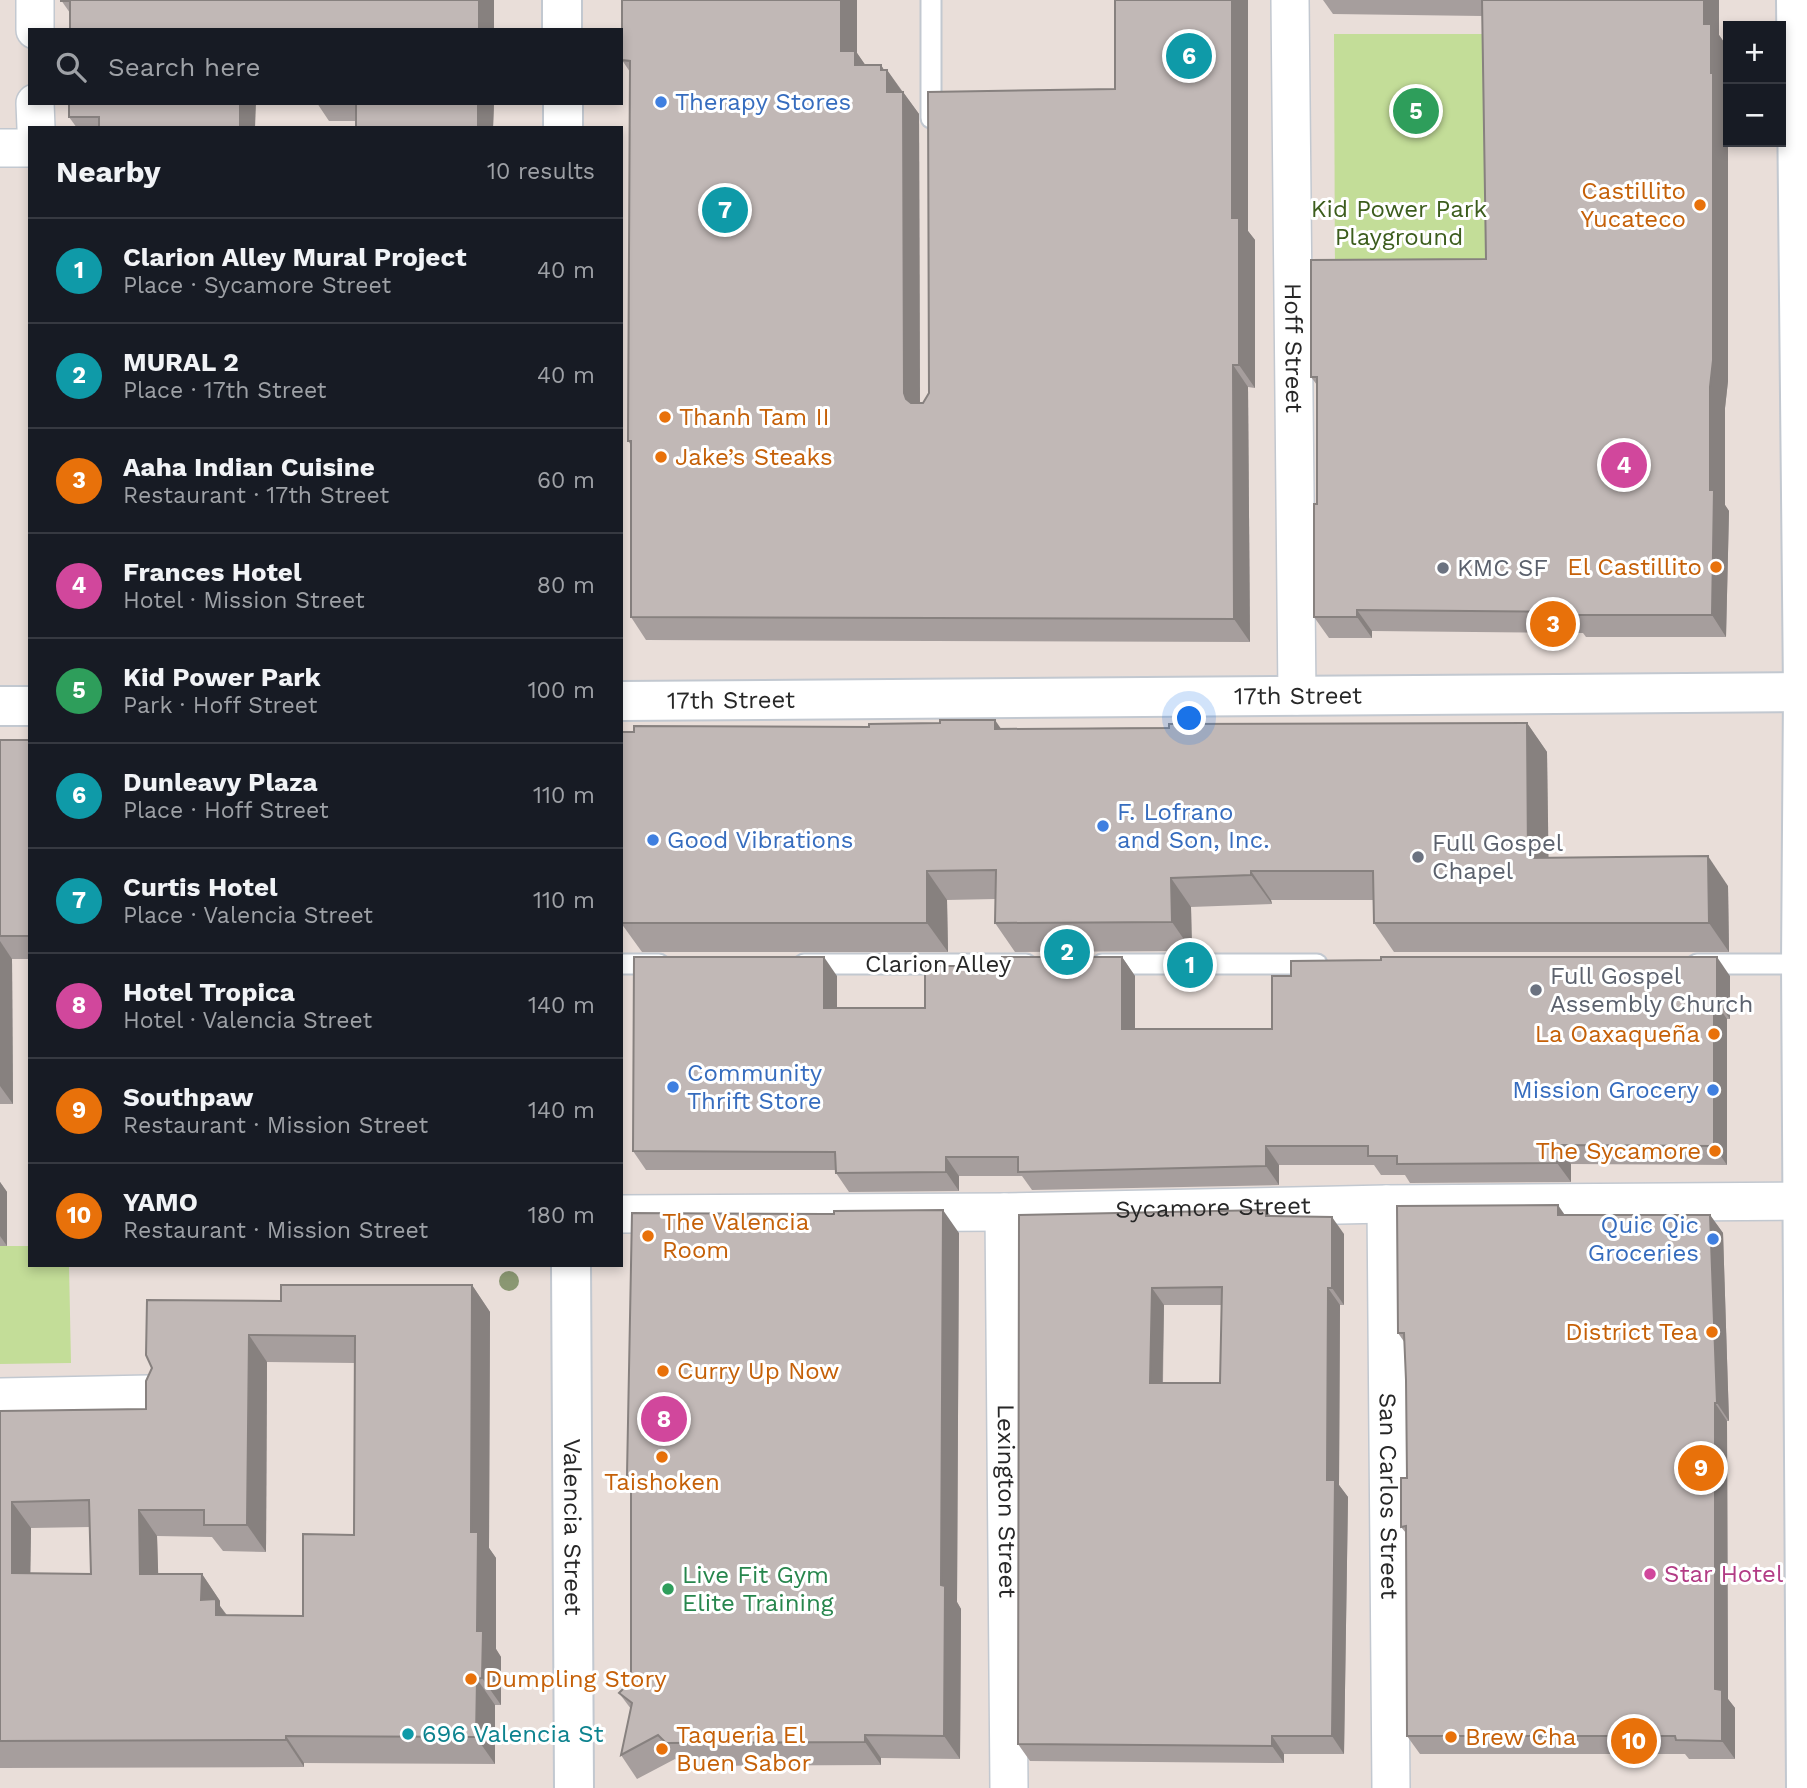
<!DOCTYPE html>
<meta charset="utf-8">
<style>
:root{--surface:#171b24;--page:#242831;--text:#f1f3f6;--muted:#9ea1a6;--line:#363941;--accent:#8c9099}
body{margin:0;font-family:"Work Sans",sans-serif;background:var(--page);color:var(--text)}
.controls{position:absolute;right:21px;top:21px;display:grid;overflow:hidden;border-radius:0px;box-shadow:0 4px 10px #0003}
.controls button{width:63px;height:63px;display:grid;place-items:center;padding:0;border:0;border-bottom:2px solid var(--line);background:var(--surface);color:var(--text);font:35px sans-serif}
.you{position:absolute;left:1190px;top:719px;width:24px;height:24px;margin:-18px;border:5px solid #fff;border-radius:50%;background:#1a73e8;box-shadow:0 0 0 10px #1a73e833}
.badge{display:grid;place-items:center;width:46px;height:46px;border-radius:50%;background:var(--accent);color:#fff;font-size:23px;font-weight:700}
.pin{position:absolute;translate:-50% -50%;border:4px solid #fff;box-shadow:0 2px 7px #0006}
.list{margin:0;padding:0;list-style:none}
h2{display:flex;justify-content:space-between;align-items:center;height:91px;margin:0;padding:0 28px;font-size:30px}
h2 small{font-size:23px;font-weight:400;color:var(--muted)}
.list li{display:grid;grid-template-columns:46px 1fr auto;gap:21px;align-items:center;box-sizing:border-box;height:105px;padding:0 28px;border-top:2px solid var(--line)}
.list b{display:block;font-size:26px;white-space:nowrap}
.list p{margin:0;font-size:23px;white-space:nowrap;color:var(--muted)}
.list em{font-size:23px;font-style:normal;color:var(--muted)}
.icon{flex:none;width:38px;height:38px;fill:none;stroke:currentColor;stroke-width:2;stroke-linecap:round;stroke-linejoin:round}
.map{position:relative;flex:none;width:1807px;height:1788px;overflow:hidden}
.search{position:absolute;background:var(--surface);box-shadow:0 4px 10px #0003;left:28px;top:28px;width:595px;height:77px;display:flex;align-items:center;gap:18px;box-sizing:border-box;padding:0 24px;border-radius:0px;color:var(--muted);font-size:26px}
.panel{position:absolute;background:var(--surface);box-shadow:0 4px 10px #0003;left:28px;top:126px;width:595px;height:1141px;border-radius:0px}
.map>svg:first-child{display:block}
.green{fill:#c3dd98}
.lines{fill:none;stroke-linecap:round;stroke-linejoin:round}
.lane-casing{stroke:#c2c8d0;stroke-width:23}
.street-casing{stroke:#c2c8d0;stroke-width:40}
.secondary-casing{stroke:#c2c8d0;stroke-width:42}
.lane{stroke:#fff;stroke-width:19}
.street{stroke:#fff;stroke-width:37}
.secondary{stroke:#fff;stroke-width:38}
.tree{fill:#8a9772}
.wall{fill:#a69e9d;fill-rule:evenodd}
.shaded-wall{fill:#87817f}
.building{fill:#c1b8b6;stroke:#87817f;stroke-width:2;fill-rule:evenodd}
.shop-dot{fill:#3f7fe0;stroke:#fff;stroke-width:2.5}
.food-dot{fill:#e8710a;stroke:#fff;stroke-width:2.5}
.worship-dot{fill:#6b7280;stroke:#fff;stroke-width:2.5}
.hotel-dot{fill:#d1479c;stroke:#fff;stroke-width:2.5}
.leisure-dot{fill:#2e9e5b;stroke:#fff;stroke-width:2.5}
.culture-dot{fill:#0f9aa8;stroke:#fff;stroke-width:2.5}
.labels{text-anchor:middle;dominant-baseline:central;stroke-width:6;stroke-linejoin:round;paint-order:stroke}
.shop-label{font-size:24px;fill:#366cbe;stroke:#fff;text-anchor:start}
.food-label{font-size:24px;fill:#c56008;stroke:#fff;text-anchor:start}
.park-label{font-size:24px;fill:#3c5d1d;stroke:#fff}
.street-label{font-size:24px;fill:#272727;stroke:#fff}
.worship-label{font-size:24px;fill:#5b616d;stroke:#fff;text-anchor:start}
.hotel-label{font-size:24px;fill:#b23c85;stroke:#fff;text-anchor:start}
.leisure-label{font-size:24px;fill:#27864d;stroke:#fff;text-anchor:start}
.culture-label{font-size:24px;fill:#0d838f;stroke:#fff;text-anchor:start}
</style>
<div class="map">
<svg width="1807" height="1788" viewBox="0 0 1807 1788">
<rect width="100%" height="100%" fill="#e9ded9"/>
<!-- green -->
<g class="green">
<path d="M1334,34H1498L1499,277H1335Z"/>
<path d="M0,1246H30V1265H69L71,1363L0,1364Z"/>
</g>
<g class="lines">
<defs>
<g id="lane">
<path d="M931,0V118"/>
<path d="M621,964H659"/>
<path d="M804,964H1026"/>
<path d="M1102,964H1317"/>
<path d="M1697,964H1801"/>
</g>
<g id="street">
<path d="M35,0V30"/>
<path id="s1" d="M1290,0L1297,696"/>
<path d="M35,103L36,128"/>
<path d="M0,148H30"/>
<path id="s2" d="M1386,1204L1391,1788"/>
<path id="s3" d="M1004,1212L1009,1788"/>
<path id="s4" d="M621,1214L1004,1212L1386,1204L1803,1201"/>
<path d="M0,1397L149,1394"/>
</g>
<g id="secondary">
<path d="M562,0V30"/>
<path d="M1796,0L1803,692L1801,964L1806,1788"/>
<path d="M563,103V128"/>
<path id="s5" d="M621,701L1807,692"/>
<path d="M0,706H30"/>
<path id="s6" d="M571,1265L574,1788"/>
</g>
</defs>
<!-- lane casing -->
<use href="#lane" class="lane-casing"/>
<!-- street casing -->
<use href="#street" class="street-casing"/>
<!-- secondary casing -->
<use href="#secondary" class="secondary-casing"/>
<!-- lane -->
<use href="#lane" class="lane"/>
<!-- street -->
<use href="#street" class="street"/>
<!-- secondary -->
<use href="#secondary" class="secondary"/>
</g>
<!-- trees -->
<circle class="tree" cx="509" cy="1281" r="10"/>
<!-- wall -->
<g class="wall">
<path d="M61,0L494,30L70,13Z"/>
<path d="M622,0H857V53L865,65H881L884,70H887L919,114L920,403H923L1115,89V0H1248V231L1255,240V388L1248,387L1250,642L646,640L631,617V445L628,441L630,72L622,60Z"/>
<path d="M1323,0H1719V35L1726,45V91L1728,95V381L1725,408V505L1729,511L1726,637H1586L1583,633L1372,631V638H1329L1314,617L1317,504V385L1311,377L1486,259L1482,16L1333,14Z"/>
<path d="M69,103L255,128H77L69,117Z"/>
<path d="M317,103H494L493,128H356V121H329Z"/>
<path d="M1527,723L1547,752L1548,858L1728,886L1729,952H1394L1374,923V900H1271L1272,904L1191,907L1192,951L1015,952L995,923V899L947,900L948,952H642L621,923L1002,729Z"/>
<path d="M0,740H30V959H12L13,1104H0Z"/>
<path d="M1122,957L1135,976V1029H1272L1730,976V1019H1727V1165L1571,1164V1182L1410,1183L1405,1175H1381L1374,1165H1279V1185L1032,1190L1022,1176H959V1191L849,1192L836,1173L835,1170H646L633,1151L837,976V1008H925L1002,966Z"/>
<path d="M0,1182L7,1192V1246H0Z"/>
<path d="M1266,1210L1271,1216L1344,1234V1305H1340L1339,1485L1348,1497L1344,1754H1284V1763L1030,1761L1018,1744L1019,1215ZM1164,1305H1222L1220,1383H1163Z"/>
<path d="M1564,1215H1710L1723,1233L1729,1421H1727L1728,1699L1735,1708V1759H1689L1685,1754H1420L1407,1736L1406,1533L1401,1527L1407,1478L1406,1380L1405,1343L1398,1333Z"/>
<path d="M959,1233L957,1602L961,1609L960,1759L881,1758V1765L683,1766L675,1759L637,1779L621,1755L631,1709L619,1693L631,1681V1480L627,1475Z"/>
<path d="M472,1285L490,1312L489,1548L496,1558V1649L501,1657V1705H495V1764L304,1763V1767L0,1768V1411L146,1409L281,1301ZM267,1362L355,1363L354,1535L303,1616L227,1615L220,1606V1601L202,1574H158L157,1536L212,1537L223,1551L266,1552ZM90,1527L91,1574L30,1573L31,1528Z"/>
</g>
<!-- shaded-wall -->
<g class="shaded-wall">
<rect x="479" y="0" width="15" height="30"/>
<path d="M841,0H857V53L871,73V87L841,51Z"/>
<path d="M1232,0H1248V231L1255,240V388L1239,365L1232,218Z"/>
<path d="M1704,0H1719V35L1726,45V91L1728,95V381L1725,408V505L1729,511L1726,637L1712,615Z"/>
<path d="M881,65L887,75V70L903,93L887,92L881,70Z"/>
<path d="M903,92L919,114L920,415L906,399L904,393Z"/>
<path d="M240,103H256L255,128H240Z"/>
<path d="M478,103H494L493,128H478Z"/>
<path d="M1233,365L1248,387L1250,642L1234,619Z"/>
<path d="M1357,610L1372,631V638L1357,617Z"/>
<path d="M995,720L1015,749L995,729Z"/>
<path d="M1527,723L1547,752L1549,887L1528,858Z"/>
<path d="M1708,856L1728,886L1729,952L1709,923Z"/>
<path d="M927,871L947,900L948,952L927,923Z"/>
<path d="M1251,871L1271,900L1272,904L1251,875Z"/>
<path d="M1171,878L1191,907L1192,951L1172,922Z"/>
<path d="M0,941L12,959L13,1104L0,1086Z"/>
<path d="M824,957L837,976V1026L824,1008Z"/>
<path d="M1122,957L1135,976V1048L1122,1029Z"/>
<path d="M1717,957L1730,976V1019L1717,1001Z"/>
<path d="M1714,1000L1727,1019V1165L1714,1146Z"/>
<path d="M1557,1145L1571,1164V1182L1557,1163Z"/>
<path d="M1266,1146L1279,1165V1185L1266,1166Z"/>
<path d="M946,1157L959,1176V1191L946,1172Z"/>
<path d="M0,1182L7,1192V1246L0,1236Z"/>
<path d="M1558,1205L1571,1224L1558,1215Z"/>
<path d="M943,1210L959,1233L957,1602L961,1609L960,1759L944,1736L941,1585Z"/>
<path d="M1710,1215L1723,1233L1729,1421L1717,1403Z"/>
<path d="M1332,1217L1344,1234V1305L1332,1288Z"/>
<path d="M472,1285L490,1312L489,1548L496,1558V1649L501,1657V1705L482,1678L477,1631L471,1532Z"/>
<path d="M1152,1288L1164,1305L1162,1400L1150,1383Z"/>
<path d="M1328,1288L1340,1305L1339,1485L1348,1497L1344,1754L1332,1736L1327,1480Z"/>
<path d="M249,1335L267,1362L266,1552L247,1525Z"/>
<path d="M1715,1403L1727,1421L1728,1699L1735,1708V1759L1722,1741L1715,1689Z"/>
<path d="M12,1502L31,1528L30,1599L12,1573Z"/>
<path d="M139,1510L157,1536L159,1600L140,1574Z"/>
<path d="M202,1574L220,1601V1606L234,1626V1642L201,1600Z"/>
<path d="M477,1679L495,1705V1764L476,1737Z"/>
<path d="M865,1735L881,1758V1765L865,1742Z"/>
<path d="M286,1736L304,1763V1767L286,1740Z"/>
<path d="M1272,1736L1284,1754V1763L1272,1746Z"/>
</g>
<!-- building -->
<g class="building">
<path d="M61,0H479V30H70V1H61Z"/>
<path d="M622,0H841V51H855V65H881V70H887V92H903L904,393L906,399L911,403H923L929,393L928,92L1115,89V0H1232V218H1239V365H1233L1234,619L631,617V441H628L630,61L622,60Z"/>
<path d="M1482,0H1704V24H1711V73H1713V360L1710,387V490H1714L1712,615H1571V612L1357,610V617H1314V504H1317V377H1311V260L1486,259Z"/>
<path d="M69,103H240V128H99V117H69Z"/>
<rect x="356" y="103" width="122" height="25"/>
<path d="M940,720H995V729L1169,728V724L1527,723L1528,858L1708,856L1709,923H1374L1373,871H1251V875L1171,878L1172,922L995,923L996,870L927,871V923H621L622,732H634V726L869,727V724L940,723Z"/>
<rect x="0" y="740" width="30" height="196"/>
<path d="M634,957H824V1008H925V966H1002V957H1122V1029H1272V976H1291V961L1381,960V957H1717V1001L1714,1000V1146L1557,1145V1163L1397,1164V1156H1368V1146H1266V1166L1018,1172V1157H946V1172L836,1173L835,1152L633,1151Z"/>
<path d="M1558,1205V1215H1710L1717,1403H1715V1689L1722,1690V1741L1676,1740L1675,1736H1407L1406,1526L1401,1527V1478H1407L1406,1380L1404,1333H1398L1397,1206Z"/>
<path d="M943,1210L941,1585L945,1586L944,1736L865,1735V1742L666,1743L658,1735L621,1755L632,1703L619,1693L631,1681V1475H627L632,1213L824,1214H834V1211Z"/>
<path d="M1266,1210V1216L1332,1217V1288H1328L1327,1480H1335L1332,1736H1272V1746L1018,1744L1019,1215ZM1222,1287L1220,1383H1150L1152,1288Z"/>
<path d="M281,1285H472L471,1532H478L477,1631H483L482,1678L477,1679L476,1737L286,1736V1740L0,1741V1411L146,1409V1381L152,1368L146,1355L147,1300L281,1301ZM249,1335L355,1336L354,1535L303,1534V1616L216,1615V1599L201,1600L202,1574H140L139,1510H204V1525H247ZM89,1500L91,1574L12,1573V1502Z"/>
</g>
<!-- markers -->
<g class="shop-dot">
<circle cx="661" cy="102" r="7"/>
<circle cx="1103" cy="826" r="7"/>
<circle cx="653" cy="840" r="7"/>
<circle cx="673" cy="1087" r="7"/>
<circle cx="1713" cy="1090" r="7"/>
<circle cx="1713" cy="1239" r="7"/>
</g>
<g class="food-dot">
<circle cx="1700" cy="205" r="7"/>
<circle cx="665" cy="417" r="7"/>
<circle cx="661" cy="457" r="7"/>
<circle cx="1716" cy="567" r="7"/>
<circle cx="1714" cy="1034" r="7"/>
<circle cx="1715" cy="1151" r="7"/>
<circle cx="648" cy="1236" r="7"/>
<circle cx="1712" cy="1332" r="7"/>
<circle cx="663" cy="1371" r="7"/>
<circle cx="662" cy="1457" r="7"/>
<circle cx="471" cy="1679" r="7"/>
<circle cx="1451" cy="1737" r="7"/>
<circle cx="662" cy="1749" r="7"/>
</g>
<g class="worship-dot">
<circle cx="1443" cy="568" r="7"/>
<circle cx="1418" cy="857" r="7"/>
<circle cx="1536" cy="990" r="7"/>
</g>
<circle class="hotel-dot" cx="1650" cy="1574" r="7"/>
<circle class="leisure-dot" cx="668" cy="1589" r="7"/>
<circle class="culture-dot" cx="408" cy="1734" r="7"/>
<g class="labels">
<!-- shop labels -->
<g class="shop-label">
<text x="675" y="102">Therapy Stores</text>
<text x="1117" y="812">F. Lofrano<tspan x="1117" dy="28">and Son, Inc.</tspan></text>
<text x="667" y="840">Good Vibrations</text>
<text x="687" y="1073">Community<tspan x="687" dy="28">Thrift Store</tspan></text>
<text x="1699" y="1090" text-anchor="end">Mission Grocery</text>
<text x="1699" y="1225" text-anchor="end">Quic Qic<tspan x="1699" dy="28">Groceries</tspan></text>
</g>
<!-- food labels -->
<g class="food-label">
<text x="1686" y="191" text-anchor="end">Castillito<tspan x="1686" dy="28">Yucateco</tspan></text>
<text x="679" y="417">Thanh Tam II</text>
<text x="675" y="457">Jake’s Steaks</text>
<text x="1702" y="567" text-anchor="end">El Castillito</text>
<text x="1700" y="1034" text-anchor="end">La Oaxaqueña</text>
<text x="1701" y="1151" text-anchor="end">The Sycamore</text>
<text x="662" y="1222">The Valencia<tspan x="662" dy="28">Room</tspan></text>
<text x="1698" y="1332" text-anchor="end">District Tea</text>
<text x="677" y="1371">Curry Up Now</text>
<text x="662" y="1482" text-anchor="middle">Taishoken</text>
<text x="485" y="1679">Dumpling Story</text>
<text x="676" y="1735">Taqueria El<tspan x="676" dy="28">Buen Sabor</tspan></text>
<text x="1465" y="1737">Brew Cha</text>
</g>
<!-- park labels -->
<g class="park-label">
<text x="1399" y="209">Kid Power Park<tspan x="1399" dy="28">Playground</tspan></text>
</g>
<!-- street labels -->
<g class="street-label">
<text stroke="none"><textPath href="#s1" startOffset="348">Hoff Street</textPath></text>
<text stroke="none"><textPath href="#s5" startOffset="677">17th Street</textPath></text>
<text stroke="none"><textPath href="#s5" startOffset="110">17th Street</textPath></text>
<text x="938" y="964">Clarion Alley</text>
<text stroke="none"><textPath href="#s4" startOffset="592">Sycamore Street</textPath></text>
<text stroke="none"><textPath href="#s2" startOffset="292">San Carlos Street</textPath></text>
<text stroke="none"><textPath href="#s3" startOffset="289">Lexington Street</textPath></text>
<text stroke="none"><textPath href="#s6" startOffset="262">Valencia Street</textPath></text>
</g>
<!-- worship labels -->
<g class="worship-label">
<text x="1457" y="568">KMC SF</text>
<text x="1432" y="843">Full Gospel<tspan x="1432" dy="28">Chapel</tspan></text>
<text x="1550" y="976">Full Gospel<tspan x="1550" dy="28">Assembly Church</tspan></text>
</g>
<!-- hotel labels -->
<g class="hotel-label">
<text x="1664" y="1574">Star Hotel</text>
</g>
<!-- leisure labels -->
<g class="leisure-label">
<text x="682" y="1575">Live Fit Gym<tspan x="682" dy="28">Elite Training</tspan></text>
</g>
<!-- culture labels -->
<g class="culture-label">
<text x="422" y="1734">696 Valencia St</text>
</g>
</g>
</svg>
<div class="controls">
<button>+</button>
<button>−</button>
</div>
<div class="you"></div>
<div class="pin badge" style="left:1190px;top:965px;background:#0f9aa8">1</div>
<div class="pin badge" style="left:1067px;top:952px;background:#0f9aa8">2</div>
<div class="pin badge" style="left:1553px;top:624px;background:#e8710a">3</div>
<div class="pin badge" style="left:1624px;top:465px;background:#d1479c">4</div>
<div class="pin badge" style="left:1416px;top:111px;background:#2e9e5b">5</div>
<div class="pin badge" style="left:1189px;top:56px;background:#0f9aa8">6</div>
<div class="pin badge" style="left:725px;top:210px;background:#0f9aa8">7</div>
<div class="pin badge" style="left:664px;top:1419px;background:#d1479c">8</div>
<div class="pin badge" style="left:1701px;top:1468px;background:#e8710a">9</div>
<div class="pin badge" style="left:1634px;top:1741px;background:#e8710a">10</div>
<div class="search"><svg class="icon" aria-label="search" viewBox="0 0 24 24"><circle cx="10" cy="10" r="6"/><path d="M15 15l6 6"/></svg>Search here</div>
<section class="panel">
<h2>Nearby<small>10 results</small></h2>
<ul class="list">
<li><span class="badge" style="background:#0f9aa8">1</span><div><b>Clarion Alley Mural Project</b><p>Place · Sycamore Street</p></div><em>40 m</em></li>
<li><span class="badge" style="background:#0f9aa8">2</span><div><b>MURAL 2</b><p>Place · 17th Street</p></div><em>40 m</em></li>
<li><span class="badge" style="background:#e8710a">3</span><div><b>Aaha Indian Cuisine</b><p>Restaurant · 17th Street</p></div><em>60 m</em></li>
<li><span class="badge" style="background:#d1479c">4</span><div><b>Frances Hotel</b><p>Hotel · Mission Street</p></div><em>80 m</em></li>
<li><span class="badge" style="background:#2e9e5b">5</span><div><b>Kid Power Park</b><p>Park · Hoff Street</p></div><em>100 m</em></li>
<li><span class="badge" style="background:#0f9aa8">6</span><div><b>Dunleavy Plaza</b><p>Place · Hoff Street</p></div><em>110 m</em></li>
<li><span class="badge" style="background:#0f9aa8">7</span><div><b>Curtis Hotel</b><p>Place · Valencia Street</p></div><em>110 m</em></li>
<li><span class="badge" style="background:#d1479c">8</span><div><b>Hotel Tropica</b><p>Hotel · Valencia Street</p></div><em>140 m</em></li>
<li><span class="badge" style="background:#e8710a">9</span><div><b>Southpaw</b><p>Restaurant · Mission Street</p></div><em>140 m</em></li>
<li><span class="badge" style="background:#e8710a">10</span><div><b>YAMO</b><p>Restaurant · Mission Street</p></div><em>180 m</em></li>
</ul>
</section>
</div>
